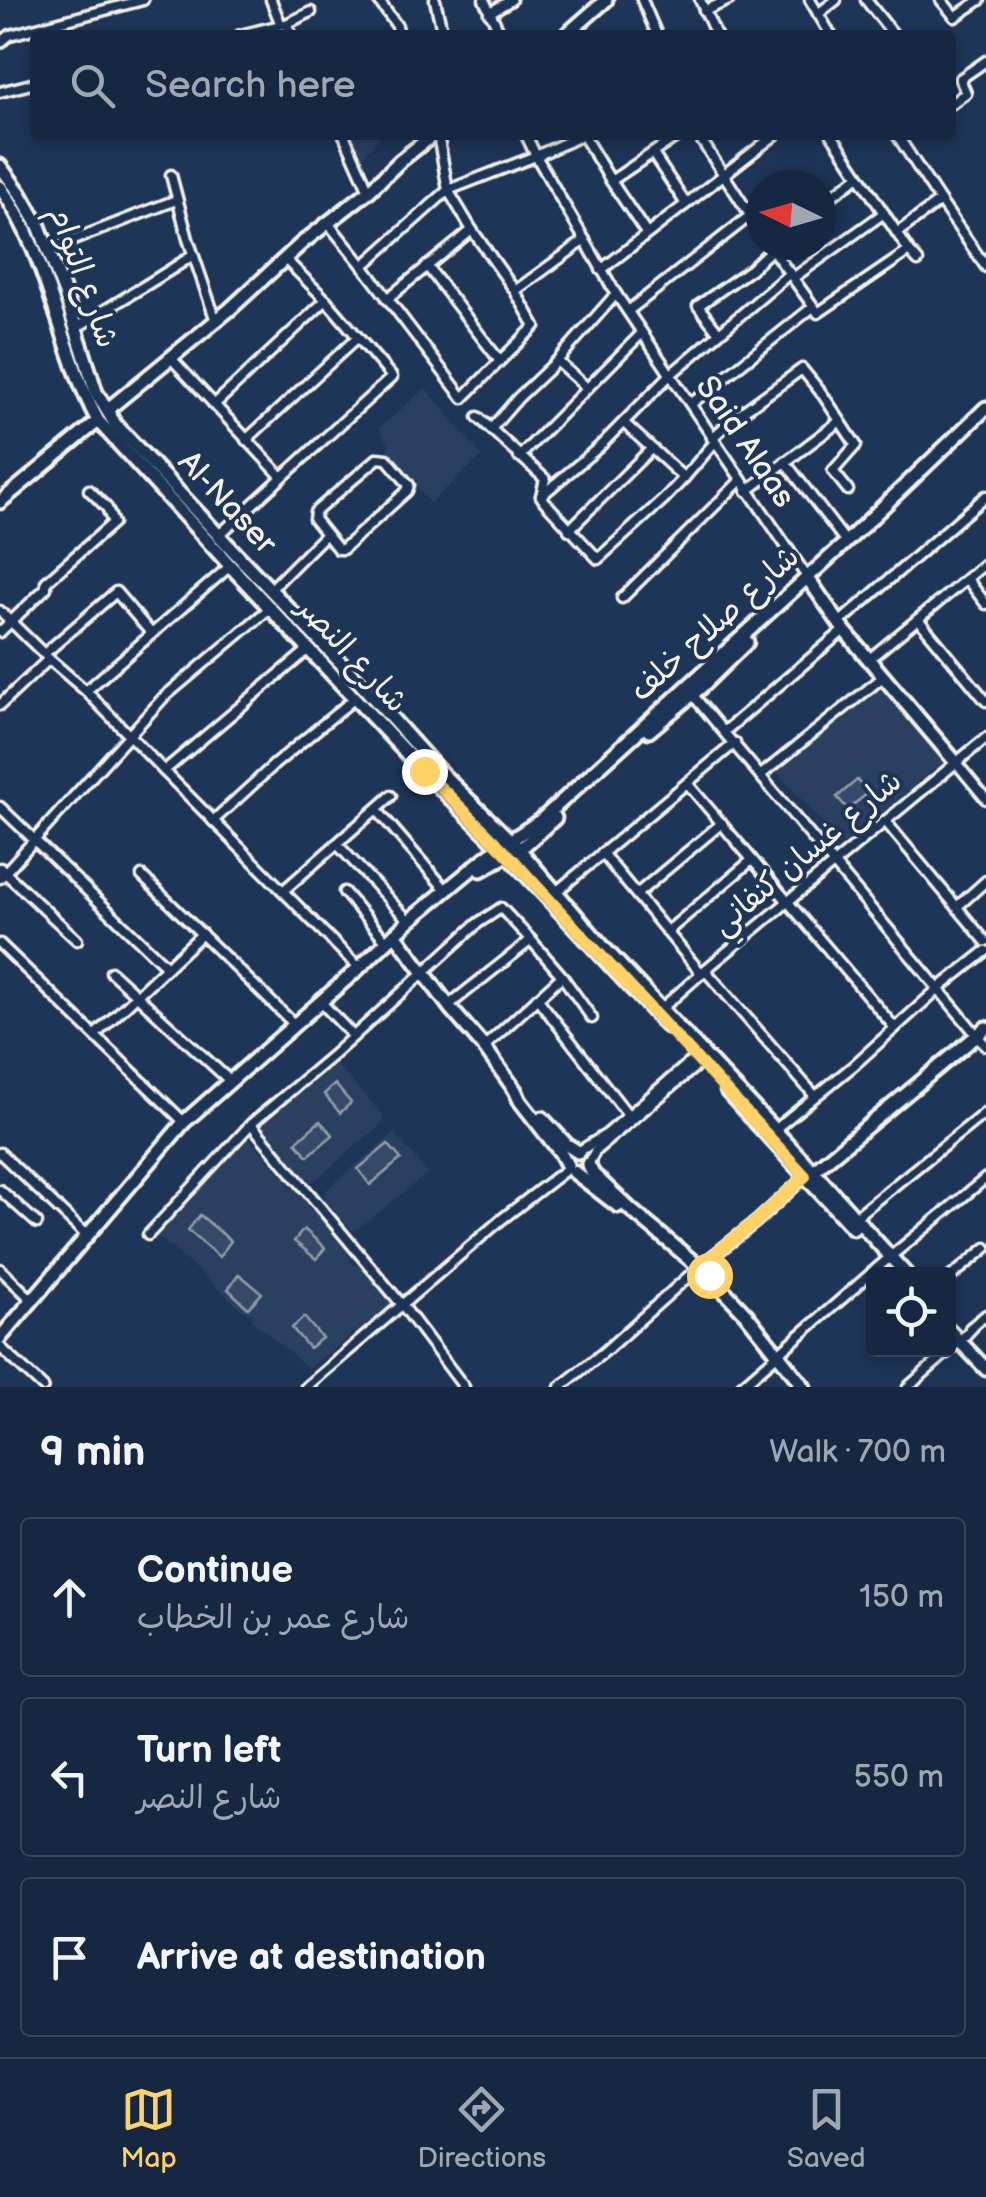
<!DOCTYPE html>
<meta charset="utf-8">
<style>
:root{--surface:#162841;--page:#1f3048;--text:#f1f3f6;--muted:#9ea6b1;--line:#35445a;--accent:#ffd166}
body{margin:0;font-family:"Balsamiq Sans","Playpen Sans Arabic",sans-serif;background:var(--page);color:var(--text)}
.controls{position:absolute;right:30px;bottom:30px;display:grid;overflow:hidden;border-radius:10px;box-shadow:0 5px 15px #0003}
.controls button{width:90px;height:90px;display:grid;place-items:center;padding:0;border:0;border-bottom:2px solid var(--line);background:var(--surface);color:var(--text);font:50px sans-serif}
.compass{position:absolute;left:746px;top:170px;width:90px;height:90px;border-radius:50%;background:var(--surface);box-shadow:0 5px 15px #0003;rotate:275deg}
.stop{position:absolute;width:30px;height:30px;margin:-22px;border:8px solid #ffd166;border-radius:50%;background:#fff}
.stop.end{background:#ffd166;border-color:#fff;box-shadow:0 2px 10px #0008}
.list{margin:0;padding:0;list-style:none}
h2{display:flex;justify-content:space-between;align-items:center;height:130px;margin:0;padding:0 40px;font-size:42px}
h2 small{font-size:32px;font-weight:400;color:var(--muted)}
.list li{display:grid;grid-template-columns:65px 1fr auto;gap:30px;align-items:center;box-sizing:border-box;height:160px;margin:0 20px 20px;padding:0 20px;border:2px solid var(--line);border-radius:10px}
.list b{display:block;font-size:38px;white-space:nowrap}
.list p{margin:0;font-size:32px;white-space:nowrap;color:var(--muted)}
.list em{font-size:32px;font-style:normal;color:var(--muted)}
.icon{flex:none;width:55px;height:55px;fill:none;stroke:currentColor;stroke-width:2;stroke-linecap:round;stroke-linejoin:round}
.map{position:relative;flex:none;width:986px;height:1387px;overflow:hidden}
.search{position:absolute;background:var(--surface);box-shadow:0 5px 15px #0003;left:30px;right:30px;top:30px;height:110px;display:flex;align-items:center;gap:25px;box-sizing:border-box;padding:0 35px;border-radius:10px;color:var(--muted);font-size:38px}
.sheet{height:670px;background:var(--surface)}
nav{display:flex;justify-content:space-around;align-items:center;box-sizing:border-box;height:140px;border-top:2px solid var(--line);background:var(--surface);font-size:28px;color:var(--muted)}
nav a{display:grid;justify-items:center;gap:5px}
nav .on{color:var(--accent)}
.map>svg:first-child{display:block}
.built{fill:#2a4060}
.green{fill:#354a67;stroke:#949ea8;stroke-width:2.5}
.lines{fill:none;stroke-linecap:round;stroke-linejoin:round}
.street-casing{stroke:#f4f1e8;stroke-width:15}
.secondary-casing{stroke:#f4f1e8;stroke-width:19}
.street{stroke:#1d3557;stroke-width:8}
.secondary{stroke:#1d3557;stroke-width:11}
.route{stroke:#ffd166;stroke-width:12}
.labels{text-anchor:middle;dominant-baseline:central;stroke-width:8;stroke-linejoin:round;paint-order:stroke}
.street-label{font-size:32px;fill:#f4f1e8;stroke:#1d3557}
</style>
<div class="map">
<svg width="986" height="1387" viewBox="0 0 986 1387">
<rect width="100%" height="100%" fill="#1d3557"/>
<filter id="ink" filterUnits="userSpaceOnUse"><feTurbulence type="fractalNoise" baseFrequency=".01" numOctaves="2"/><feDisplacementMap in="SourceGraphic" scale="20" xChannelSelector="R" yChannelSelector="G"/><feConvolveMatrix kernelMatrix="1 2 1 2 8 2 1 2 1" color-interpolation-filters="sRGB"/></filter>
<g filter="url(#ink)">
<!-- built -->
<g class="built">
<path d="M347,135H382L359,160Z"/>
<path d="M426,388L482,456L430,503L387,450L389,445L379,428Z"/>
<path d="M882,686L945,760L842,845L776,771Z"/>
<path d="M331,1059L383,1115L382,1124L313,1182L308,1181L262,1126L265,1117Z"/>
<path d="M394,1133L428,1173L354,1232L324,1200L325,1191Z"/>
<path d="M247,1136L306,1202L310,1210H313L348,1252L347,1254L355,1266L358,1264L392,1303L355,1333L351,1332L349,1337L309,1368L306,1367L252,1320V1314H247L158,1236L199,1187Z"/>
</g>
<!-- green -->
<g class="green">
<path d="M857,780L868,793L848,809L837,797Z"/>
<path d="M335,1084L351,1103L340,1113L324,1094Z"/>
<path d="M320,1121L333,1135L308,1156L296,1142Z"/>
<path d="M388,1144L401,1159L370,1185L358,1169Z"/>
<path d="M200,1215L231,1241L219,1257L188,1230Z"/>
<path d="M304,1229L325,1248L316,1259L294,1241Z"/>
<path d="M239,1274L262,1293L248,1308L228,1289Z"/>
<path d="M304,1317L322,1338L309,1348L292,1328Z"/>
</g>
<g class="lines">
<defs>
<g id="street">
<path d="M271,0L281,25L286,24L292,35"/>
<path d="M378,0L397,26L399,35"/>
<path d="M435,0L443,35"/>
<path d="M484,0L501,35"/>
<path d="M642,0L657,35"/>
<path d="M700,0L716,35"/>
<path d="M810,0L831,35"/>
<path d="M866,0L894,35"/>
<path d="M941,0L955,17L980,0"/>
<path d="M704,11L729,0"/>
<path d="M489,13L511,0"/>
<path d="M818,14L836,0"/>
<path d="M286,24L311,12"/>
<path d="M240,35L281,25"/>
<path d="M0,43L10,35L143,0"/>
<path d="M0,92L35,83"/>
<path d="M951,104L966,93L960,79L986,61"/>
<path d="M344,135L369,191"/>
<path d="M438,135L448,190L472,230L515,291"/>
<path d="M526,135L536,156L616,294L807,577"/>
<path d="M583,135L536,156L448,190L363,266L463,398L535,326L515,291L585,240"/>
<path d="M583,135L611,181L646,233"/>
<path d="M698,135L761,232"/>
<path d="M832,135L909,251L918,261"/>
<path d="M897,135L940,201L897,233"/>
<path d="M653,154L686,204"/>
<path d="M171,175L188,239L216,321"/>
<path d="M611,181L679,135"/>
<path d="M940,201L986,267"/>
<path d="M821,204L859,176"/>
<path d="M328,223L363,266"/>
<path d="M769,245L818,313L909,251"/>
<path d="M48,250L176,200"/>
<path d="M427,266L499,360"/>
<path d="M601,270L775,135"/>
<path d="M793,278L884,213"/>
<path d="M387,299L472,230"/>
<path d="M628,311L751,215"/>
<path d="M76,328C115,303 155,281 193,255"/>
<path d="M719,333L698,306L751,269L772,249L773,245"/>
<path d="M170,357L281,476"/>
<path d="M557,361L616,294"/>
<path d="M691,404L813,307"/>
<path d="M214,405L326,300"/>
<path d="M478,417L545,479L541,496L544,501L598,559L664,499L684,478L624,423"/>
<path d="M491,429L518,398L557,361L587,388"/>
<path d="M712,438L738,415L802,369L823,395L856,445L833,471L848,490"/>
<path d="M246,440L358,337"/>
<path d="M519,457L642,333"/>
<path d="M785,462L846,542"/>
<path d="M684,478L714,443"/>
<path d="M747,491L840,421"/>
<path d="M541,496L599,447L670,375L790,273"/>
<path d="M569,530L650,450"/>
<path d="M219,535L392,377L326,300L285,259"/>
<path d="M967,579L986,604"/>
<path d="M271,589L326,534L338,549H343L407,491L409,485L387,459L378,458L315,512L314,519L326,534"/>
<path d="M622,598L740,481"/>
<path d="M0,611L49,659L86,691L164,771"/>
<path d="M918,619L986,701"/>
<path d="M839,623L986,496"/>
<path d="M0,632L46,588V582L113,523L107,508L89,490"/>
<path d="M309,649L164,771L359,968"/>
<path d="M44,654L116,592L151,633"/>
<path d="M868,660L986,563"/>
<path d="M86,691L230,566"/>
<path d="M692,694L986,1046"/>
<path d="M0,705L49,659"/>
<path d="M725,731L844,630"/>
<path d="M953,759L986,799"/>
<path d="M761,775L883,677"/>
<path d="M687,783L895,1028"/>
<path d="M0,807L167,967"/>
<path d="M377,810L446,890"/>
<path d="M213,821L275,764L355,698"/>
<path d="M885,821L986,942"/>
<path d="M338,845L409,921"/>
<path d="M602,853L701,973"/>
<path d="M0,868L77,940"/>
<path d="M142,876L295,1025"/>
<path d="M0,878L163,698L270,608"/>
<path d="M283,891L391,796"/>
<path d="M344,892L387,942"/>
<path d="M556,892L735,743"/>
<path d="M637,894L722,823"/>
<path d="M958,906L986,881"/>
<path d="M668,931L752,860"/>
<path d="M531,940L562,976L592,1018"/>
<path d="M0,944L184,1122"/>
<path d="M705,970L815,1096"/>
<path d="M111,972L230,1081"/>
<path d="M537,998L628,1115"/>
<path d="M321,1002L353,1036"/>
<path d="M661,1009L705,970L986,738"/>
<path d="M95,1035L202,934"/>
<path d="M484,1047L562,976"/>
<path d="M251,1124L403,1306L464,1387"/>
<path d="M774,1130L853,1066L938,989L986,951"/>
<path d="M578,1152L607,1134L696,1057"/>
<path d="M0,1153L87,1236"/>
<path d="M588,1164L596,1150L701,1062"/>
<path d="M0,1190L37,1223"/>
<path d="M854,1218L986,1112"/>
<path d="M148,1235L251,1124L333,1055L478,923L501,908L531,940L449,1005"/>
<path d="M0,1269L32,1300"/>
<path d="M948,1279L986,1248"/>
<path d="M970,1328L986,1315"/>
<path d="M0,1347L43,1387"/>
<path d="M306,1387L502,1219L568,1168"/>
<path d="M560,1387L604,1352L700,1266L757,1221L807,1175"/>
<path d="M740,1387L890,1257L986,1178"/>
<path d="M908,1387L960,1341L973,1327"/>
</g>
<g id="secondary">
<path d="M566,35L606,0"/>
<path d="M0,166L20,193L39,226L65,294L96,392L115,424L240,558L360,683L438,770L518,848L606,950L813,1171L906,1274"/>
<path d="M0,187C50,257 58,346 98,421L235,571L423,771L507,854L667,1026"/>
<path d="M107,410L229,310L302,243L369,191L400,161L433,135"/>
<path d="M0,502L98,421"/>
<path d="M807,577L844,630L953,759"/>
<path d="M649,731L701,687L747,642"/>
<path d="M481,870L525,845L555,818"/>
<path d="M395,934L451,1009L484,1047L515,1090L520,1101L560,1152L567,1165"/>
<path d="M727,1091L853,1228"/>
<path d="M542,1118L567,1145L578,1152"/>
<path d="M588,1164L593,1174L631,1210L709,1275L746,1314L804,1387"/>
<path d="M813,1171L986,1028"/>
<path d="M574,1172L618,1206"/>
<path d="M948,1329L986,1369"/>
<path d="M0,1338L184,1122L359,968L409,921L490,854L541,820L843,545L986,408"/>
</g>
</defs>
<!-- street casing -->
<use href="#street" class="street-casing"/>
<!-- secondary casing -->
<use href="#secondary" class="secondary-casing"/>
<!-- street -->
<use href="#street" class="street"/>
<!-- secondary -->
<use href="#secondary" class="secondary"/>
</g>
</g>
<g class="lines" filter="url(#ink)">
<!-- route -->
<path class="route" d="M424,771L507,854L805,1176L757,1220L700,1266L709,1275"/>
</g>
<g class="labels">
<!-- street labels -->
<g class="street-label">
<text transform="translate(83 277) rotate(70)">شارع التوام</text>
<text transform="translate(745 442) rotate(56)">Said Alaas</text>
<text transform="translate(227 503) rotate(47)">Al-Naser</text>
<text transform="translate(715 624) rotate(-42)">شارع صلاح خلف</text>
<text transform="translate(352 655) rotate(47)">شارع النصر</text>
<text transform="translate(807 853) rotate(-40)">شارع غسان كنفاني</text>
</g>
</g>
</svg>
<div class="controls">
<button><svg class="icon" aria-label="locate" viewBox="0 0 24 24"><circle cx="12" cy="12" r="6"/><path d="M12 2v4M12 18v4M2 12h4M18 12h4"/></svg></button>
</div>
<svg class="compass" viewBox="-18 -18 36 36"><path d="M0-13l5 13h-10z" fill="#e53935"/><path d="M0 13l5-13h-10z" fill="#9ea6b1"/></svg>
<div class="stop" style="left:709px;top:1275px"></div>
<div class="stop end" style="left:424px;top:771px"></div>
<div class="search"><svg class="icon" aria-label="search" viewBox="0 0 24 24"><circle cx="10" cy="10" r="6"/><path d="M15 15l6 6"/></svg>Search here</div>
</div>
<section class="sheet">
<h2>9 min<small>Walk · 700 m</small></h2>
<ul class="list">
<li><svg class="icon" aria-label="ahead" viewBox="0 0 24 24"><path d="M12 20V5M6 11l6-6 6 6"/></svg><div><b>Continue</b><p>شارع عمر بن الخطاب</p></div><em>150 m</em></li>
<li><svg class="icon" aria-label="left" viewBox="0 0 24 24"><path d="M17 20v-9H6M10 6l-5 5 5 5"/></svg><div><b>Turn left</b><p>شارع النصر</p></div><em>550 m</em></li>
<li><svg class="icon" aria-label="arrive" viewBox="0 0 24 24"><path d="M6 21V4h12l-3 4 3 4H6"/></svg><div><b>Arrive at destination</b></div></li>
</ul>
</section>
<nav>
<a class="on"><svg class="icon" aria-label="map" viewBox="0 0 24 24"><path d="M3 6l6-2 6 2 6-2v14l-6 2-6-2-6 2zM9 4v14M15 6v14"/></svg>Map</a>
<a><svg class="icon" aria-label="directions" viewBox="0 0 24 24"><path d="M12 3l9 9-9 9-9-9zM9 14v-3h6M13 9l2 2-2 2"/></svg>Directions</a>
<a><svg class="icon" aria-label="saved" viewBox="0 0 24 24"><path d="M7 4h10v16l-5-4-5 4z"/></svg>Saved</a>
</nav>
